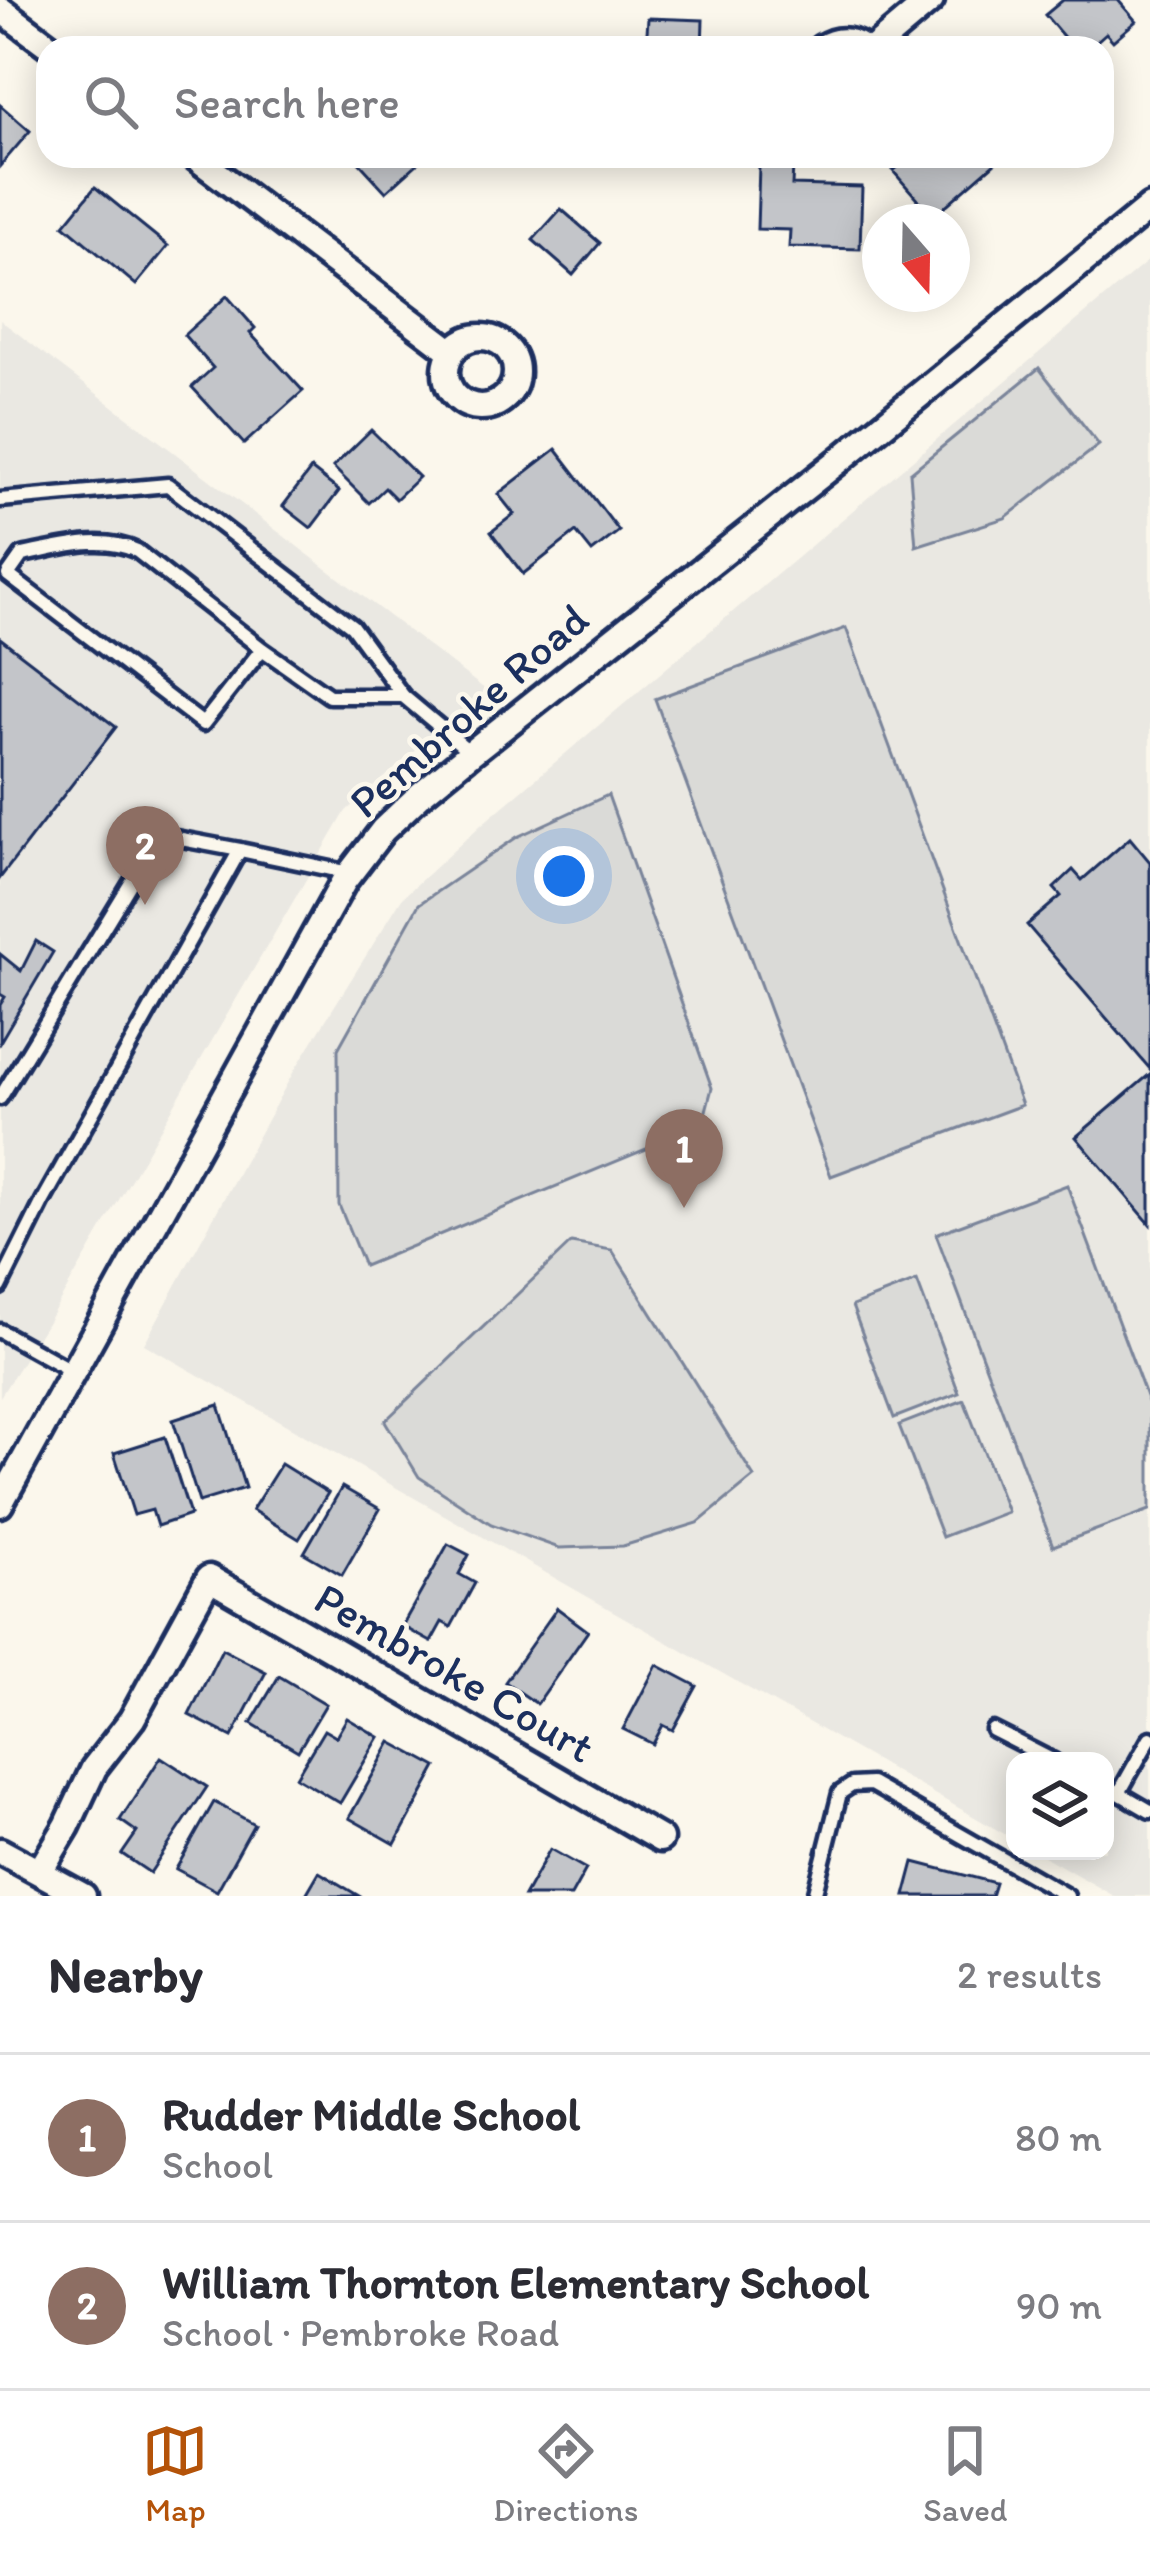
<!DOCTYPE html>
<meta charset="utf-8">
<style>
:root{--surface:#fff;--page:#f7f7f7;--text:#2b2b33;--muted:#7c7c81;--line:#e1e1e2;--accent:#b45309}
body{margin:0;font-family:Itim,sans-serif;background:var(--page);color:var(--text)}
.controls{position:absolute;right:36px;bottom:36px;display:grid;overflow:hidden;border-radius:24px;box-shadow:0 6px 30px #0003}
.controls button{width:108px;height:108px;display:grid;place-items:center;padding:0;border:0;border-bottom:3px solid var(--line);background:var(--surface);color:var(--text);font:60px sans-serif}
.compass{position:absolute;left:862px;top:204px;width:108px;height:108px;border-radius:50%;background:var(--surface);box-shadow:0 6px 30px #0003;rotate:160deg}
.you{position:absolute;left:564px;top:876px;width:42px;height:42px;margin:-30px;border:9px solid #fff;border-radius:50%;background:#1a73e8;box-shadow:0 0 0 18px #1a73e833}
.badge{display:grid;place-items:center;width:78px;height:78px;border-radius:50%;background:var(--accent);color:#fff;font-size:39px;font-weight:700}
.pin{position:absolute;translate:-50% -99px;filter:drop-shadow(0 3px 6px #0008)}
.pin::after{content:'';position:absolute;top:63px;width:42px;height:36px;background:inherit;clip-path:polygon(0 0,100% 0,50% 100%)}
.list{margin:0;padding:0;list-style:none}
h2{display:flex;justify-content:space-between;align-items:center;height:156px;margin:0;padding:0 48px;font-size:51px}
h2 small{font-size:39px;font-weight:400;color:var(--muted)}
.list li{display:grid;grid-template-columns:78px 1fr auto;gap:36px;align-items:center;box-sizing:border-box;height:168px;padding:0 48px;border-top:3px solid var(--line)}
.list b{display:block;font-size:45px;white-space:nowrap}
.list p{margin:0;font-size:39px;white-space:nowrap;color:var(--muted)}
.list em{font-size:39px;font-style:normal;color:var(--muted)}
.icon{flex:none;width:66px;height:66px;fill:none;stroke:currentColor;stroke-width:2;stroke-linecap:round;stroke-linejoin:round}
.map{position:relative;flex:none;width:1150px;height:1896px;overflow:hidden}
.search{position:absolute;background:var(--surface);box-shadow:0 6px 30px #0003;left:36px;right:36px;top:36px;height:132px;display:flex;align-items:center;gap:30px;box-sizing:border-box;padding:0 42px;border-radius:36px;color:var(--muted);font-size:45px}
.sheet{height:492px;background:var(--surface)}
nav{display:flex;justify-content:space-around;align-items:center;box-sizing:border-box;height:168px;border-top:3px solid var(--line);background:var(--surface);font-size:33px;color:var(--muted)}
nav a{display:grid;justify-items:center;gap:6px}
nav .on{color:var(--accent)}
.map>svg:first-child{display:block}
.built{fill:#eae8e2}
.green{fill:#dadad7;stroke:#7a849a;stroke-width:3}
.building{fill:#c3c5c9;stroke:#1b2f5e;stroke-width:3}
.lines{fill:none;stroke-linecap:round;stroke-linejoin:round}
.lane-casing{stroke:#1b2f5e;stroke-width:21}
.street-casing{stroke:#1b2f5e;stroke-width:33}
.lane{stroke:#fbf7ec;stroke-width:12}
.street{stroke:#fbf7ec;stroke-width:24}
.labels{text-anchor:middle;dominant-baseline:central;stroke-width:9;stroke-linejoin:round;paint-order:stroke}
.street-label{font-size:45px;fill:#1b2f5e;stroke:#fbf7ec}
</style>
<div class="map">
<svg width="1150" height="1896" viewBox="0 0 1150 1896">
<rect width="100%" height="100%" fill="#fbf7ec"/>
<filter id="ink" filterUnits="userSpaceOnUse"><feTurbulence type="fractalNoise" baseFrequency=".00833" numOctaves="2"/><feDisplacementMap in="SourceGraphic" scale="24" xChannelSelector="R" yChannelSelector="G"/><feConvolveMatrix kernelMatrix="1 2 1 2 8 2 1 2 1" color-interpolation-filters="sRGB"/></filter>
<g filter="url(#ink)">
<!-- built -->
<g class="built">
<path d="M1150,259V1896H1114L1035,1851H1105V1761H1015V1840L144,1344L294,1071L402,898L481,825Z"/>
<path d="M0,320L486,690L346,811L47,1323L0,1397Z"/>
</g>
<!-- green -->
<g class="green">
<path d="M1039,368L1099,445L1005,518L916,546L910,473Z"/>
<path d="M846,628L1022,1105L831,1176L655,699Z"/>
<path d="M608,795L712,1088L702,1126L364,1266L339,1205L338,1049L419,904L517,837Z"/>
<path d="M1067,1185L1150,1407V1510L1053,1546L936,1234Z"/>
<path d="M571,1243L612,1250L754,1477L698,1523L623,1546L559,1548L491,1524L419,1477L385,1421Z"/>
<path d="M917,1281L959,1393L894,1418L852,1306Z"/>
<path d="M964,1400L1007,1512L942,1537L899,1425Z"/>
</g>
<!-- building -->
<g class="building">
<path d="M1063,0H1118L1136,21L1113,41L1106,33L1089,48H1073L1045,15Z"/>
<path d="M648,18L703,20L702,48H646Z"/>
<path d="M0,105L30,131L0,166Z"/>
<path d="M353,156H426L386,192Z"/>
<path d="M911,156H1003L933,217L893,171Z"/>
<path d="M759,165L793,166L792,185L862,187L860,249L789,247L790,230L757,229Z"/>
<path d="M95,187L168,246L136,285L64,225Z"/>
<path d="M561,209L600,243L573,275L533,240Z"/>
<path d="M227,296L255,328L250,333L303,391L244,444L192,387L213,368L184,335Z"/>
<path d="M371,430L419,477L396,499L385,488L369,503L333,467Z"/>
<path d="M556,449L619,531L592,552L576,532L523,574L491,532L514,514L498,494Z"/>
<path d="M311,469L339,491L311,528L283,506Z"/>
<path d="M0,638L116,727L0,878Z"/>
<path d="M1130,838L1150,862V1069L1027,925L1061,896L1054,888L1073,870L1082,880Z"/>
<path d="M36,941L53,952L0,1042V1005L5,997L0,994V954L21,971Z"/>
<path d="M1150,1074V1224L1076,1137Z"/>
<path d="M219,1405L245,1488L199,1502L173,1420Z"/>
<path d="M165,1437L190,1515L157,1526L152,1510L134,1515L114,1453Z"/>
<path d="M281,1464L328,1493L299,1539L252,1510Z"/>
<path d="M342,1487L380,1509L342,1575L304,1553Z"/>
<path d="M448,1544L469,1555L459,1574L475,1583L451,1627L442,1622L431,1642L402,1626Z"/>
<path d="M557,1608L588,1631L537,1704L505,1682Z"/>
<path d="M222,1649L266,1672L232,1737L189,1715Z"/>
<path d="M657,1665L697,1686L673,1730L663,1725L653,1744L623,1729Z"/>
<path d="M279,1676L326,1704L298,1751L251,1723Z"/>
<path d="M347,1718L379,1737L340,1803L296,1777L324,1730L336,1737Z"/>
<path d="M391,1742L437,1767L395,1844L349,1818Z"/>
<path d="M161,1757L207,1787L150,1873L122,1854L137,1832L120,1820Z"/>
<path d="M214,1802L254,1824L217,1891L176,1869Z"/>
<path d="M550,1849L586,1869L571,1896H524Z"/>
<path d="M914,1862L995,1883L991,1896H905Z"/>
<path d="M319,1872L359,1896H305Z"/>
</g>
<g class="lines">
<defs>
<g id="lane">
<path d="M0,500L168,485L352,626L403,696"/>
<path d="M262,649L203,724L8,575L22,555C60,548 101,534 137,551L262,649L329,696H403L470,752"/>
<path d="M0,1098L160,835L240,850"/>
<path d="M0,1287L43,1201L240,850L350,873"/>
<path d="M0,1331L72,1371"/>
<path d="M993,1730L1054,1761"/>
<path d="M1150,1738L1119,1793L1150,1811"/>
<path d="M814,1896L840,1793L852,1785L871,1784L1067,1896"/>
</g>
<g id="street">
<path d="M0,9L52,48"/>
<path d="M822,48C836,39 849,39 863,48"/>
<path d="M874,48L931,0"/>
<path d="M194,156L452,352"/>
<circle cx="481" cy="372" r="35"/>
<path d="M0,1504L344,881L383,830L421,794L471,753L841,459L1150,207"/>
<path d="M0,1851L83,1896"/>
<path d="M40,1871L67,1826L94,1768L132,1719L209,1578L660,1839"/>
</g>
</defs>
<!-- lane casing -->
<use href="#lane" class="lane-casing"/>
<!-- street casing -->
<use href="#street" class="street-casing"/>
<!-- lane -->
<use href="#lane" class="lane"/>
<!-- street -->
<use href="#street" class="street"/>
</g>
</g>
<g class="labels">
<!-- street labels -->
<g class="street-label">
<text transform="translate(468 710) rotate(-41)">Pembroke Road</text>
<text transform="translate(455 1672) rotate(30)">Pembroke Court</text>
</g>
</g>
</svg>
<div class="controls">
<button><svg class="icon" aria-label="layers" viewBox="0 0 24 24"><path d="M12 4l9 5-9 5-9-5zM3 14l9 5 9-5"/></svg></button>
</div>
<svg class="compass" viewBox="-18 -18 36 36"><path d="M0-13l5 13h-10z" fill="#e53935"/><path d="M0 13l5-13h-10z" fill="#7c7c81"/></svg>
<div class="you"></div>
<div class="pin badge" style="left:684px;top:1208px;background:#8d6e63">1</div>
<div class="pin badge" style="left:145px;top:905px;background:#8d6e63">2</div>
<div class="search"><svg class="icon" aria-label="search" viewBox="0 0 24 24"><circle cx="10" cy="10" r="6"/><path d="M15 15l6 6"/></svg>Search here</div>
</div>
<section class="sheet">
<h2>Nearby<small>2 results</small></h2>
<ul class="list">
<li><span class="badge" style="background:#8d6e63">1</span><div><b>Rudder Middle School</b><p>School</p></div><em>80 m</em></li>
<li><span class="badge" style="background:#8d6e63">2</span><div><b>William Thornton Elementary School</b><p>School · Pembroke Road</p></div><em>90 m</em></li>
</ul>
</section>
<nav>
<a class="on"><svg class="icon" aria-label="map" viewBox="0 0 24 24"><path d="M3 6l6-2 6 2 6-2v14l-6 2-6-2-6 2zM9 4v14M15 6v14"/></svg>Map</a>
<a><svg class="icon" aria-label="directions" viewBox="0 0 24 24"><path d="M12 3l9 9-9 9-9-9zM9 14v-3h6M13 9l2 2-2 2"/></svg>Directions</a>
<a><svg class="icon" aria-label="saved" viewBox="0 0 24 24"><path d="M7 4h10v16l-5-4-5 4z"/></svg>Saved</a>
</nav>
